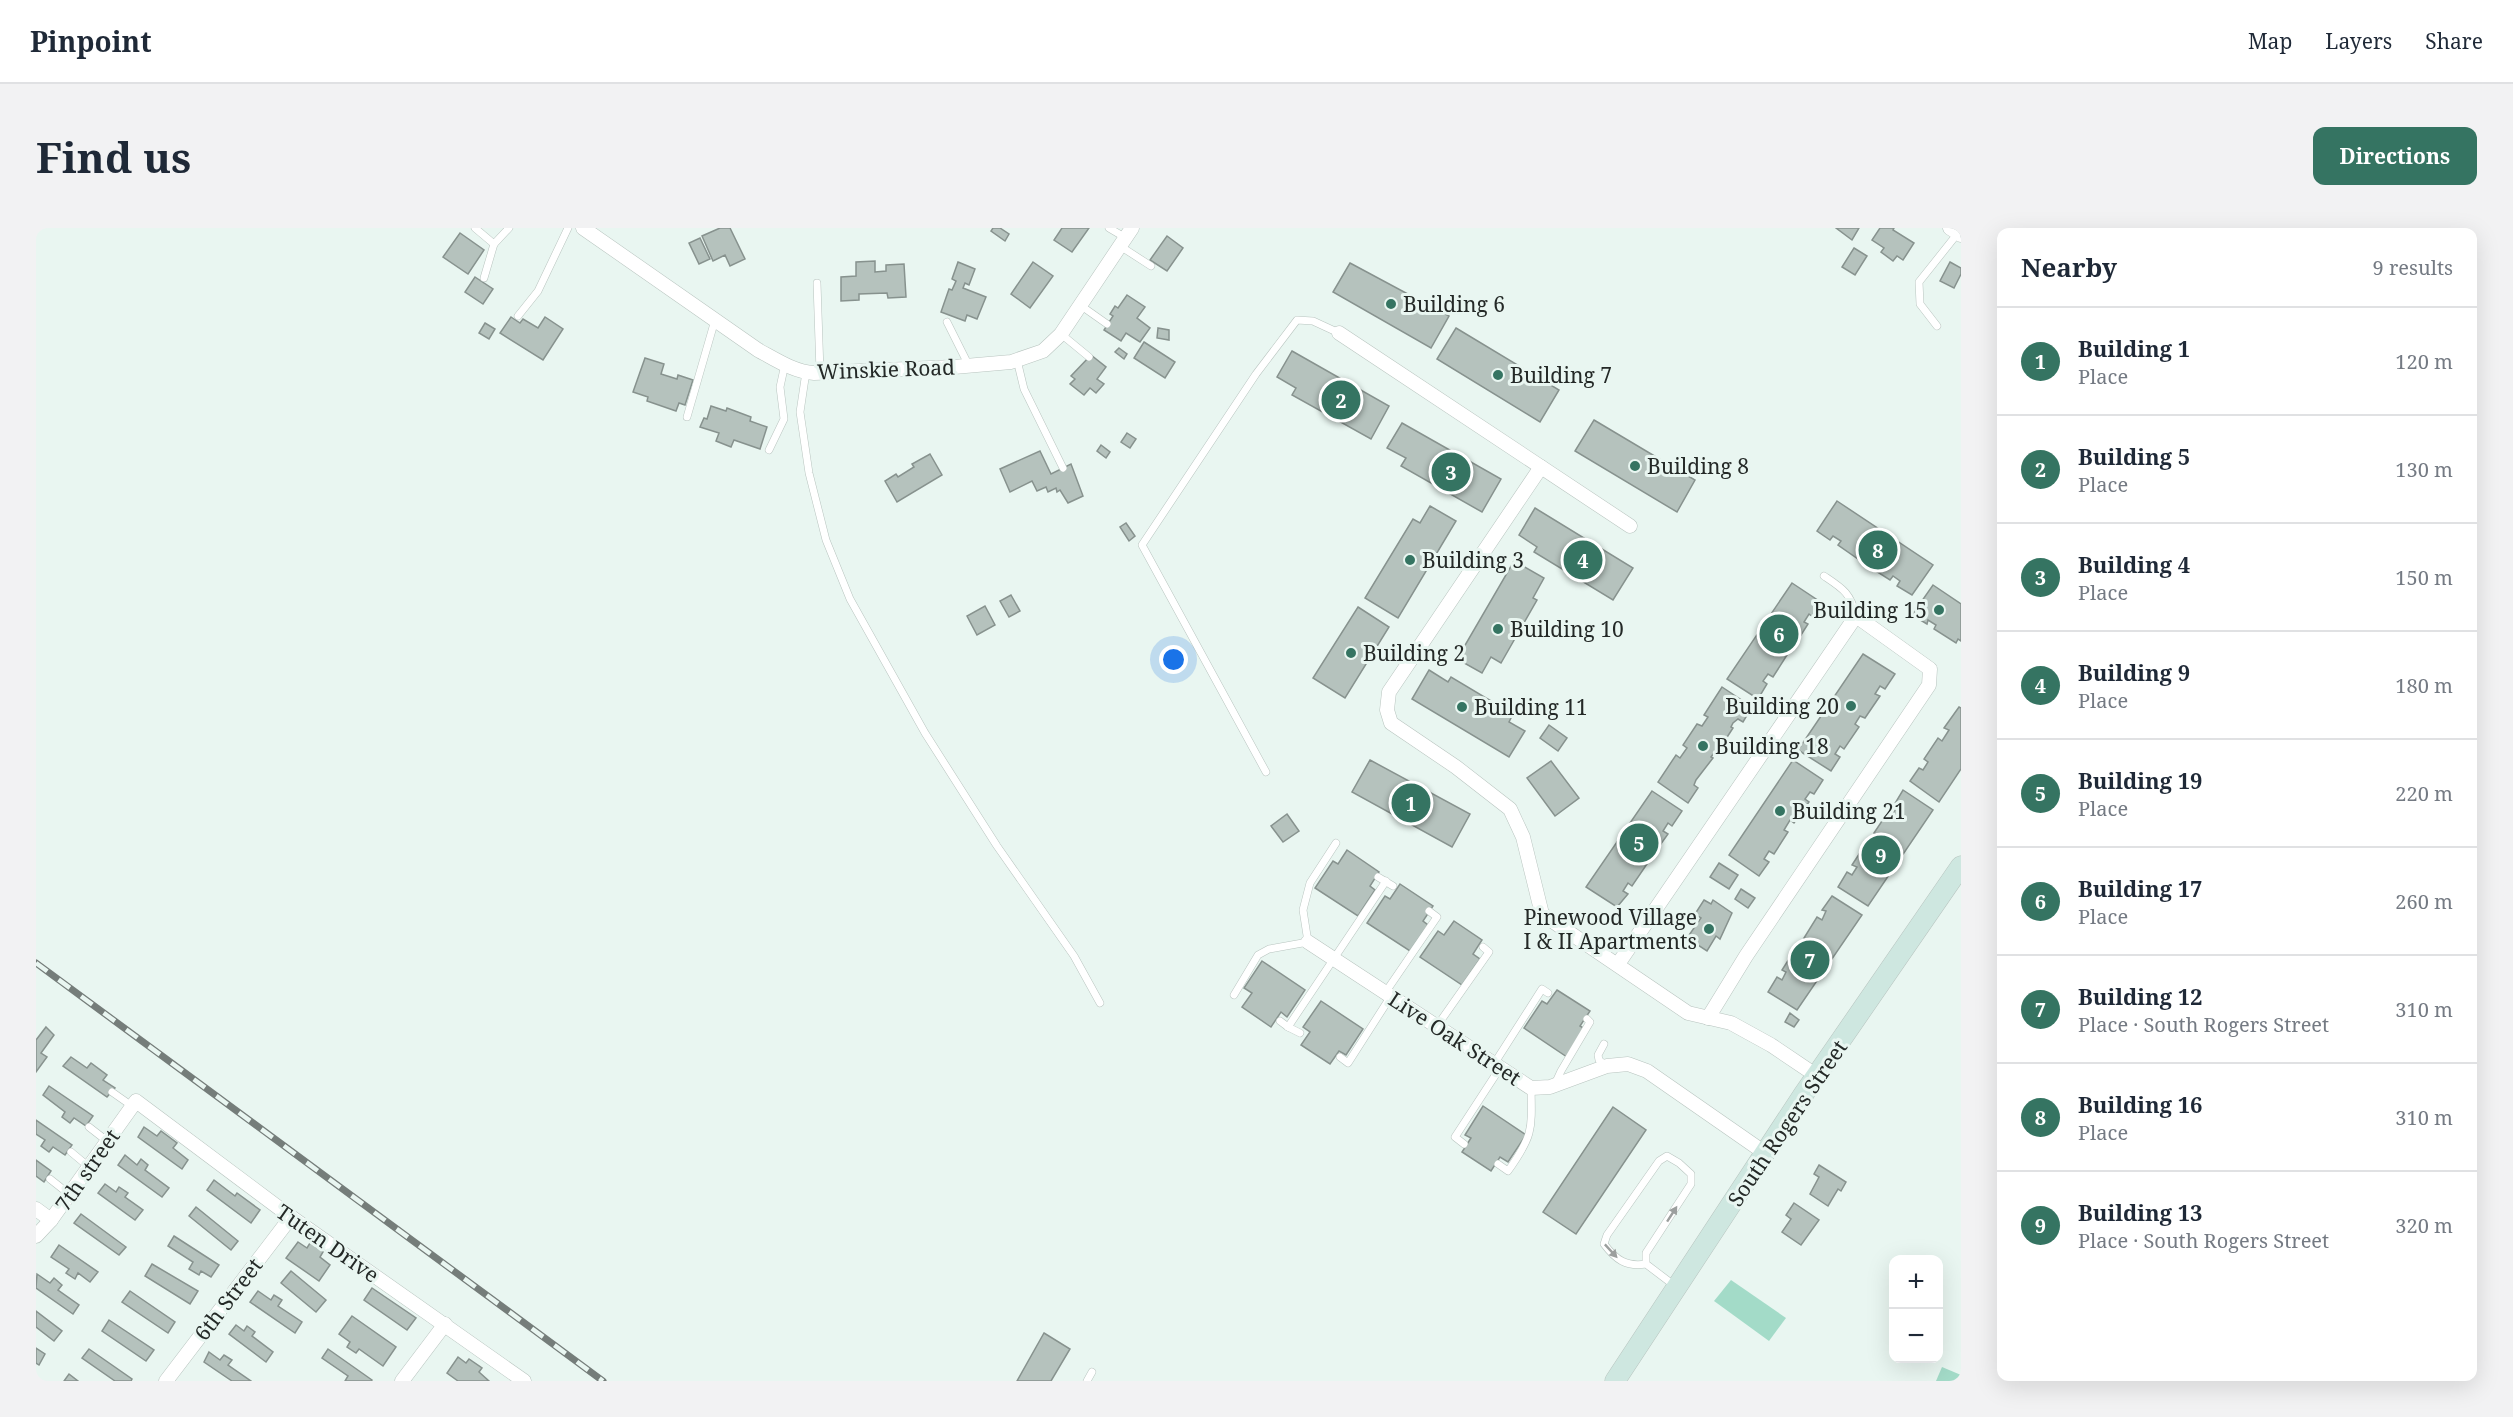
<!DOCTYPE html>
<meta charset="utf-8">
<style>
:root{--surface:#fff;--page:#f2f2f3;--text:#1f2937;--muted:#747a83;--line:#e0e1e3;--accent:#357462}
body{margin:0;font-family:"Noto Serif",serif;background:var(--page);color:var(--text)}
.controls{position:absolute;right:18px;bottom:18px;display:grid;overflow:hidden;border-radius:12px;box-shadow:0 6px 24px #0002}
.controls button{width:54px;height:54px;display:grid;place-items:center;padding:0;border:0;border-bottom:2px solid var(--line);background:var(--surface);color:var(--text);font:30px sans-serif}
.you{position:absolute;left:1138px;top:432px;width:21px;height:21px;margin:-15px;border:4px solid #fff;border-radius:50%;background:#1a73e8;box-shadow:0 0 0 9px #1a73e833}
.badge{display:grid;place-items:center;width:39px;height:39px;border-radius:50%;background:var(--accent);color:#fff;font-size:20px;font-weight:700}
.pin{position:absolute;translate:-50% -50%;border:3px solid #fff;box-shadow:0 2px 6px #0006}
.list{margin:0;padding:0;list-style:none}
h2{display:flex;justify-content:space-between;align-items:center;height:78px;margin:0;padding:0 24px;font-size:26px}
h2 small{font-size:20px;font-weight:400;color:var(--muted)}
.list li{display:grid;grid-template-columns:39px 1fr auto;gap:18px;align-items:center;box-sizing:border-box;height:108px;padding:0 24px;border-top:2px solid var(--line)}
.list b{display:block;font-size:22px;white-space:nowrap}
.list p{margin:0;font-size:20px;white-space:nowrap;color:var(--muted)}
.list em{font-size:20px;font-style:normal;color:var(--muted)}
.map{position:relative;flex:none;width:1925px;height:1153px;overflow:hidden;border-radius:12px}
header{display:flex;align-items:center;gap:36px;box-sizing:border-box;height:84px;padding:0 30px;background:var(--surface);border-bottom:2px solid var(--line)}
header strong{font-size:28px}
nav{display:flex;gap:33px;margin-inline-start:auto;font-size:21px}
.intro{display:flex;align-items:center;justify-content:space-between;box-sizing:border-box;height:144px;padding:0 36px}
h1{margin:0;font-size:42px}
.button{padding:15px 27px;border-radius:12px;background:var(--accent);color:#fff;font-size:21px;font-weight:700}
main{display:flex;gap:36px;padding:0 36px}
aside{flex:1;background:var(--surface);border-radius:12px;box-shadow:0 6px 24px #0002}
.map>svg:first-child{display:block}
.green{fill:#a3dbc8}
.building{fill:#b5c2bd;stroke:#87928e;stroke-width:1.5}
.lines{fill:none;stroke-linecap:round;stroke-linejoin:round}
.lane-casing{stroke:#b8c4bf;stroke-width:8}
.street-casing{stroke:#b8c4bf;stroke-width:15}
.secondary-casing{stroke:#b8c4bf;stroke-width:21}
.lane{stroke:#fff;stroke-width:7}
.street{stroke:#fff;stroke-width:14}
.secondary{stroke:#cee7e0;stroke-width:20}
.rail-casing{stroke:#757d7a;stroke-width:7}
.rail{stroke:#e9f6f1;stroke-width:4.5;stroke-dasharray:14;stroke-linecap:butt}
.oneway{fill:#9c9f9e}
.poi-dot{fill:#357462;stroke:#e9f6f1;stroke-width:2}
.labels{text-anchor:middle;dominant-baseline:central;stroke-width:6;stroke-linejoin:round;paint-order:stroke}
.poi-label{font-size:21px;fill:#242927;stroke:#e9f6f1;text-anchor:start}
.street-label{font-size:21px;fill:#242927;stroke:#e9f6f1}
</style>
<header>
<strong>Pinpoint</strong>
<nav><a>Map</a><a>Layers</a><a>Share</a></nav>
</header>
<div class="intro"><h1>Find us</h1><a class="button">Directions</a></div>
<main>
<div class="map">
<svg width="1925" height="1153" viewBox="0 0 1925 1153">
<rect width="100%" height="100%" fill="#e9f6f1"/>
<!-- green -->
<g class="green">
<path d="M1695,1052L1750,1090L1733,1113L1678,1073Z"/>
<path d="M1906,1139L1925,1147V1153H1900Z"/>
</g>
<!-- building -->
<g class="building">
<path d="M684,0H694L709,31L694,38L689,27L677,33L666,8Z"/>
<path d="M957,0H964L973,6L969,13L955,3Z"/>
<path d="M1026,0H1053L1036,24L1018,12Z"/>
<path d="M1800,0H1823L1816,12Z"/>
<path d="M1844,0H1858L1857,2L1878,15L1867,32L1861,28L1857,33L1845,24L1848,20L1836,12Z"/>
<path d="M424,5L448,22L432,46L407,29Z"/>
<path d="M1131,8L1147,20L1131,43L1114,32Z"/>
<path d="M664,10L674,31L663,36L653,15Z"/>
<path d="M1818,20L1831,28L1819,47L1806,39Z"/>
<path d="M839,33V44L850,43V37L868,36L870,69L852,70L851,65L823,66V72L805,73V49L820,48V34Z"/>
<path d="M922,34L939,41L933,57L929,55L927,60L950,69L941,91L931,87L929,93L905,84L913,61L916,62L920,53L916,51Z"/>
<path d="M997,34L1017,48L994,80L975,66Z"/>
<path d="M1914,34L1925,40V46L1918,60L1904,53Z"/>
<path d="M1314,35L1413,88L1395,120L1297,64Z"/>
<path d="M439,49L457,61L447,76L429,64Z"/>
<path d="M1091,67L1109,79L1101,90L1114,100L1104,114L1090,105L1085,113L1068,102L1077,88L1074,86L1079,78L1082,80Z"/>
<path d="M475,89L484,95L487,91L502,100L509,89L527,101L507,132L464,105Z"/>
<path d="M449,95L459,101L453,111L443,105Z"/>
<path d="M1122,100L1133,102V112L1121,110Z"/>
<path d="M1420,100L1523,162L1504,194L1401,131Z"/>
<path d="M1108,114L1139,134L1129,150L1098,130Z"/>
<path d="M1083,120L1091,126L1088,131L1079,124Z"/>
<path d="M1256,123L1353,178L1335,211L1256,167L1260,160L1241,149Z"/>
<path d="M1055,127L1070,139L1061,151L1068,156L1060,165L1054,160L1048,167L1034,156L1039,151L1035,148Z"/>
<path d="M609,130L628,136L625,146L641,151L642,147L657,152L649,177L643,175L640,183L611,173L612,169L597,164Z"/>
<path d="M675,178L690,183L691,180L715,189L714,193L731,199L724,221L698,212L695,219L680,213L683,205L664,199L668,190L671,191Z"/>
<path d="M1558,192L1659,252L1641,284L1539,223Z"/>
<path d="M1366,195L1465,251L1446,284L1365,238L1370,230L1351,220Z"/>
<path d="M1091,205L1100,211L1094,220L1085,214Z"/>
<path d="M1065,217L1074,224L1070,230L1061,223Z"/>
<path d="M1004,223L1015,246L1035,236L1047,268L1032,275L1024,262L1021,264L1020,260L1012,264L1010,259L1001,263L996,253L974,264L964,241Z"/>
<path d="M894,226L906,247L861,274L849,253L860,246L862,249L878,239L876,236Z"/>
<path d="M1801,273L1897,337L1876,367L1861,358L1864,353L1857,348L1854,352L1832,338L1835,334L1825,327L1822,331L1802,317L1805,313L1797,308L1794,312L1781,303Z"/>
<path d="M1394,278L1420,293L1362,390L1329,370L1377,291L1384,295Z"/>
<path d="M1499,280L1597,340L1577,372L1498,324L1501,319L1483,307Z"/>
<path d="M1090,295L1099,308L1093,313L1084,299Z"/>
<path d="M1478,333L1508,350L1497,370L1501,372L1465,435L1455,429L1446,445L1421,431Z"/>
<path d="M1756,355L1786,375L1777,389L1773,386L1768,394L1772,396L1758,418L1753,415L1747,425L1751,427L1737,449L1732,446L1727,453L1731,456L1722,471L1691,451Z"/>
<path d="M1897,357L1925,376V413L1922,411L1920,415L1898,401L1900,397L1892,392L1891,396L1876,387Z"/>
<path d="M975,367L984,383L973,389L964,373Z"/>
<path d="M949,378L959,397L941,407L931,388Z"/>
<path d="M1322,379L1353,399L1309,470L1277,450Z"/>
<path d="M1827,426L1859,446L1849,461L1844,458L1839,466L1844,468L1829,490L1824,488L1819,496L1823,499L1808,521L1804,518L1799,526L1804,529L1795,543L1762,522Z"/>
<path d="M1393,442L1412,454L1415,449L1477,486L1473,494L1489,503L1473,529L1376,471Z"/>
<path d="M1686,459L1716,479L1707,494L1702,491L1697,495L1695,499L1697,500L1684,520L1682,519L1675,529L1677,530L1660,552L1658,557L1662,560L1652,575L1622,554L1640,527L1644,530L1651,520L1647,517L1661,496L1666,498L1672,489L1668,487Z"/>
<path d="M1923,479L1925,480V541L1903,574L1874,553L1883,540L1887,542L1892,534L1888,531L1902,510L1906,513L1913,502L1908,500Z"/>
<path d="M1513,497L1531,510L1522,523L1504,510Z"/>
<path d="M1334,532L1434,586L1416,619L1316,564Z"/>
<path d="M1757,532L1787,552L1778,566L1774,564L1769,571L1773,574L1758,595L1754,592L1748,602L1752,604L1738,626L1733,623L1728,631L1733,634L1723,648L1693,627Z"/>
<path d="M1515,533L1543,570L1519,588L1491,550Z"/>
<path d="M1867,562L1897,582L1832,678L1802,659L1811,644L1816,647L1821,639L1816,637L1831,614L1836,617L1842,607L1838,605L1852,584L1856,587L1861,578L1858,577Z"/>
<path d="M1616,563L1646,583L1636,598L1632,595L1627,603L1632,606L1617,627L1613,624L1606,633L1611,636L1596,658L1592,655L1587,663L1592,666L1581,679L1550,659Z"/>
<path d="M1251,586L1263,603L1247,614L1235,598Z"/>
<path d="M1311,622L1343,644L1334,658L1339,662L1322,688L1279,660L1297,633L1302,636Z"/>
<path d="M1683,635L1702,647L1693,661L1674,649Z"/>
<path d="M1364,656L1397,678L1387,693L1392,697L1374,723L1331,695L1349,668L1354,671Z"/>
<path d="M1705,661L1719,670L1712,680L1699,671Z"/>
<path d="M1796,668L1826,687L1761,782L1732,764L1741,749L1746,752L1750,744L1746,742L1760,720L1765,723L1772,712L1768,710L1781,689L1786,692L1790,683L1786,682Z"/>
<path d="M1668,672L1675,676L1677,672L1696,685L1684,711L1680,708L1671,723L1651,710L1665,690L1659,686Z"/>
<path d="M1418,693L1446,712L1437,726L1444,731L1426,757L1384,729L1402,703L1408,707Z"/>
<path d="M1226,733L1269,762L1251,789L1245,784L1235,799L1206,779L1216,765L1208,760Z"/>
<path d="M1521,762L1554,783L1544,798L1549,801L1531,829L1488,800L1506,773L1511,776Z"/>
<path d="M1285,773L1327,801L1310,827L1303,823L1294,836L1265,817L1274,804L1267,799Z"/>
<path d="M1754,785L1763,792L1758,799L1749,794Z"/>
<path d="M10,799L18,807L5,825L11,829L0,844V812Z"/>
<path d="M35,829L51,840L55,835L71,847L67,852L79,860L71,869L27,838Z"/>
<path d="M13,858L57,888L50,898L38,890L34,895L26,889L29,884L7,867Z"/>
<path d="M1447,878L1490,907L1472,934L1464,929L1455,943L1426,924L1435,910L1429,907Z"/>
<path d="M1577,879L1610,902L1540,1006L1507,984Z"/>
<path d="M0,892L36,917L29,927L17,919L13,924L5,918L9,912L0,906Z"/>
<path d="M108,899L121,908L125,903L141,915L137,920L152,932L146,941L102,909Z"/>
<path d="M89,927L101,937L105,931L112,937L109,942L133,960L126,969L82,937Z"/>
<path d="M0,932L15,943L8,954L0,948Z"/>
<path d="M1783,937L1810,954L1805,963L1802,961L1792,978L1774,966L1783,949L1778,946Z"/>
<path d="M178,952L199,968L201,965L224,982L215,995L171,962Z"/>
<path d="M69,956L80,964L83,959L92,965L89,969L107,982L99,992L62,965Z"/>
<path d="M1758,975L1783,992L1765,1017L1746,1004L1755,991L1750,987Z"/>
<path d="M160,979L202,1013L195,1022L153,988Z"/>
<path d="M45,986L90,1019L83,1027L38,995Z"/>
<path d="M138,1008L183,1037L175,1049L165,1043L163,1047L153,1041L157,1034L132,1018Z"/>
<path d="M262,1014L271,1020L274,1015L287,1024L284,1029L294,1037L283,1053L250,1030Z"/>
<path d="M23,1017L62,1044L54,1054L42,1045L39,1051L30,1045L33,1041L15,1029Z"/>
<path d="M116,1036L162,1063L154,1076L109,1048Z"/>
<path d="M255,1043L290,1072L280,1084L245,1055Z"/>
<path d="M1,1046L14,1055L18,1050L26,1057L22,1062L43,1077L37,1086L0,1060Z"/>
<path d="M336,1060L380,1090L371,1102L328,1072Z"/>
<path d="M94,1063L139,1094L132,1105L86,1074Z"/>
<path d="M222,1063L235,1072L238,1067L246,1072L242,1078L266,1094L259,1105L214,1074Z"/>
<path d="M0,1083L26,1103L18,1113L0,1099Z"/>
<path d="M316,1088L360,1119L347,1138L323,1121L320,1125L311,1119L314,1114L303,1106Z"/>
<path d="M73,1092L118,1122L110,1133L66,1103Z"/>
<path d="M200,1097L208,1103L211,1098L219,1104L216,1108L237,1124L230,1134L193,1106Z"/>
<path d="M1008,1105L1034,1121L1015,1153H981Z"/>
<path d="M0,1120L9,1126L3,1137L0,1135Z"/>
<path d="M53,1121L96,1151L95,1153H79L46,1130Z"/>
<path d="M292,1121L336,1152L335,1153H309L312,1148L286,1130Z"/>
<path d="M173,1124L184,1132L188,1127L196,1132L192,1137L215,1153H196L168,1134Z"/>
<path d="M422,1129L430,1135L433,1131L446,1140L443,1144L453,1153H422L411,1145Z"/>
<path d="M33,1146L42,1153H28Z"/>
</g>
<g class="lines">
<defs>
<g id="lane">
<path d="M439,0L458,16"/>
<path d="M1073,0L1090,10"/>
<path d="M1084,18L1115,38"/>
<path d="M448,50L458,16L473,0"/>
<path d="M781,55L784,144"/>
<path d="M1044,77L1071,96"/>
<path d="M482,88L502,63L532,0"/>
<path d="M911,94L933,138"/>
<path d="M1901,98L1884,76L1883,54L1922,5"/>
<path d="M1025,106L1053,129"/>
<path d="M981,132L988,161L1027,240"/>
<path d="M770,144L764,184L773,245L790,312L814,371L889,505L961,618L1038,728L1064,775"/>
<path d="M651,189L679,92"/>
<path d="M733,222L748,191L744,159L749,136"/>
<path d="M1788,348C1806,360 1815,365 1820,388"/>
<path d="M1230,544L1106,317L1220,146L1261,92L1277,93L1303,105"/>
<path d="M1342,649L1357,658"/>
<path d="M1349,765L1401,689L1393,683"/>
<path d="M1198,767L1222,727L1233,721L1272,714L1267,682L1274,655L1300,615"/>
<path d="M1244,793L1252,799L1350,653"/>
<path d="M1401,798L1453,724L1447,719"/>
<path d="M1252,799L1264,805"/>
<path d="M1568,816L1562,827L1563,832L1570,838"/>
<path d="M1304,829L1312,835L1355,768"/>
<path d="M1458,836L1506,761L1512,765"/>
<path d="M1519,856L1525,843L1554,794L1551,791"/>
<path d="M76,864L96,878"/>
<path d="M53,899L71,913"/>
<path d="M1428,916L1419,909L1464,840"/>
<path d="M35,924L53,939"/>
<path d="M1462,936L1472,943C1497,908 1496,902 1495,860"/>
<path d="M14,951L33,966"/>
<path d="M1610,1036V1025L1655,956V946L1643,935L1631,928L1623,933L1571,1007L1568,1016C1580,1032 1590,1039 1610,1036L1639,1058"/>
<path d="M1051,1153L1056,1144"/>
</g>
<g id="street">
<path d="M547,0L722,122C739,131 758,144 778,145L918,139L975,134L1007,123L1025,106L1096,0"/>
<path d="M1914,0L1925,7"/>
<path d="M1303,105L1594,298"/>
<path d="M1505,239L1353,464L1351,482L1355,495L1420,539L1474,581L1487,609L1506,686L1652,785L1695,795L1735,817L1781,848"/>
<path d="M1272,714L1495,860L1514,859L1571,838L1592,836L1611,843L1729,925"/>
<path d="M1582,736L1820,388L1894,441L1893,457L1710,728L1672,790"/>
<path d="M0,981L15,992"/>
<path d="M0,1008L15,992L100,873L255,989L488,1153"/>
<path d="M130,1153L255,989"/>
<path d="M366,1153L409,1096"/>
</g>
<path id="secondary" d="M1579,1153L1767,867L1925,638"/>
</defs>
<!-- lane casing -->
<use href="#lane" class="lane-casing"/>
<!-- street casing -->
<use href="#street" class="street-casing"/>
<!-- secondary casing -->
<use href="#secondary" class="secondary-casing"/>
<!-- lane -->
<use href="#lane" class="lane"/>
<!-- street -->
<use href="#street" class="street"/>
<!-- secondary -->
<use href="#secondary" class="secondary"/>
<defs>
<path id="rail" d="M0,735L567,1153"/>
</defs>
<!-- rail casing -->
<use href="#rail" class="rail-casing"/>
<!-- rail -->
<use href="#rail" class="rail"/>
</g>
<!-- one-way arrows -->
<defs><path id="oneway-solid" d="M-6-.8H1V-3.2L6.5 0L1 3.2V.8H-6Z" transform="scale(1.5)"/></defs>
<g class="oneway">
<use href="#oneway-solid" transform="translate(1636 986) rotate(-57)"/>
<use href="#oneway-solid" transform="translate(1575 1023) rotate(47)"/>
</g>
<!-- markers -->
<g class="poi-dot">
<circle cx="1355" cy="76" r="6"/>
<circle cx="1462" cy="147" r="6"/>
<circle cx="1599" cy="238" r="6"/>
<circle cx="1374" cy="332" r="6"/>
<circle cx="1903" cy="382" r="6"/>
<circle cx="1462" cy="401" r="6"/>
<circle cx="1315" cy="425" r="6"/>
<circle cx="1815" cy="478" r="6"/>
<circle cx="1426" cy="479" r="6"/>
<circle cx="1667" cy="518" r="6"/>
<circle cx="1744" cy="583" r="6"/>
<circle cx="1673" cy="701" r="6"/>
</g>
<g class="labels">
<!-- poi labels -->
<g class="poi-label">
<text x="1367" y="76">Building 6</text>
<text x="1474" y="147">Building 7</text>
<text x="1611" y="238">Building 8</text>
<text x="1386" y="332">Building 3</text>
<text x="1891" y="382" text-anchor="end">Building 15</text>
<text x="1474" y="401">Building 10</text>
<text x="1327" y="425">Building 2</text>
<text x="1803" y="478" text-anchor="end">Building 20</text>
<text x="1438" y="479">Building 11</text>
<text x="1679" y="518">Building 18</text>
<text x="1756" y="583">Building 21</text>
<text x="1661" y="689" text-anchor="end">Pinewood Village<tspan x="1661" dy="24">I &amp; II Apartments</tspan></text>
</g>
<!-- street labels -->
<g class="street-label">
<text transform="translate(850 141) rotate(-2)">Winskie Road</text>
<text transform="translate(1419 810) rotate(33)">Live Oak Street</text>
<text transform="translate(1751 895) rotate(-56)">South Rogers Street</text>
<text transform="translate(51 942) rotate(-55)">7th street</text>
<text transform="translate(292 1015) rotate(35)">Tuten Drive</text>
<text transform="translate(192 1071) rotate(-53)">6th Street</text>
</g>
</g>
</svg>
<div class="controls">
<button>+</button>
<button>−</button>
</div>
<div class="you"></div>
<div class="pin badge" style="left:1375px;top:575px">1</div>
<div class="pin badge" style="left:1305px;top:172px">2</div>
<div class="pin badge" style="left:1415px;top:244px">3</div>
<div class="pin badge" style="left:1547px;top:332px">4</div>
<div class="pin badge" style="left:1603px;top:615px">5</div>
<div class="pin badge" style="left:1743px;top:406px">6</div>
<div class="pin badge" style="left:1774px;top:732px">7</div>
<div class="pin badge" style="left:1842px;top:322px">8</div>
<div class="pin badge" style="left:1845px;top:627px">9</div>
</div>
<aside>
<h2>Nearby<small>9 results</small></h2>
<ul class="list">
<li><span class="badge">1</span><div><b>Building 1</b><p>Place</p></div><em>120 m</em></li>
<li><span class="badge">2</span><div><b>Building 5</b><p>Place</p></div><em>130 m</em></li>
<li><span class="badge">3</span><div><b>Building 4</b><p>Place</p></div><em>150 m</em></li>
<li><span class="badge">4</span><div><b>Building 9</b><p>Place</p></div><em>180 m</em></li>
<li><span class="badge">5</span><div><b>Building 19</b><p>Place</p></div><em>220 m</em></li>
<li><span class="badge">6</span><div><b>Building 17</b><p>Place</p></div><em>260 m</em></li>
<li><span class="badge">7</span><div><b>Building 12</b><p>Place · South Rogers Street</p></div><em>310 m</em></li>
<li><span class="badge">8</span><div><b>Building 16</b><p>Place</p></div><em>310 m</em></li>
<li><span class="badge">9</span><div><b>Building 13</b><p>Place · South Rogers Street</p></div><em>320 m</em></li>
</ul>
</aside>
</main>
